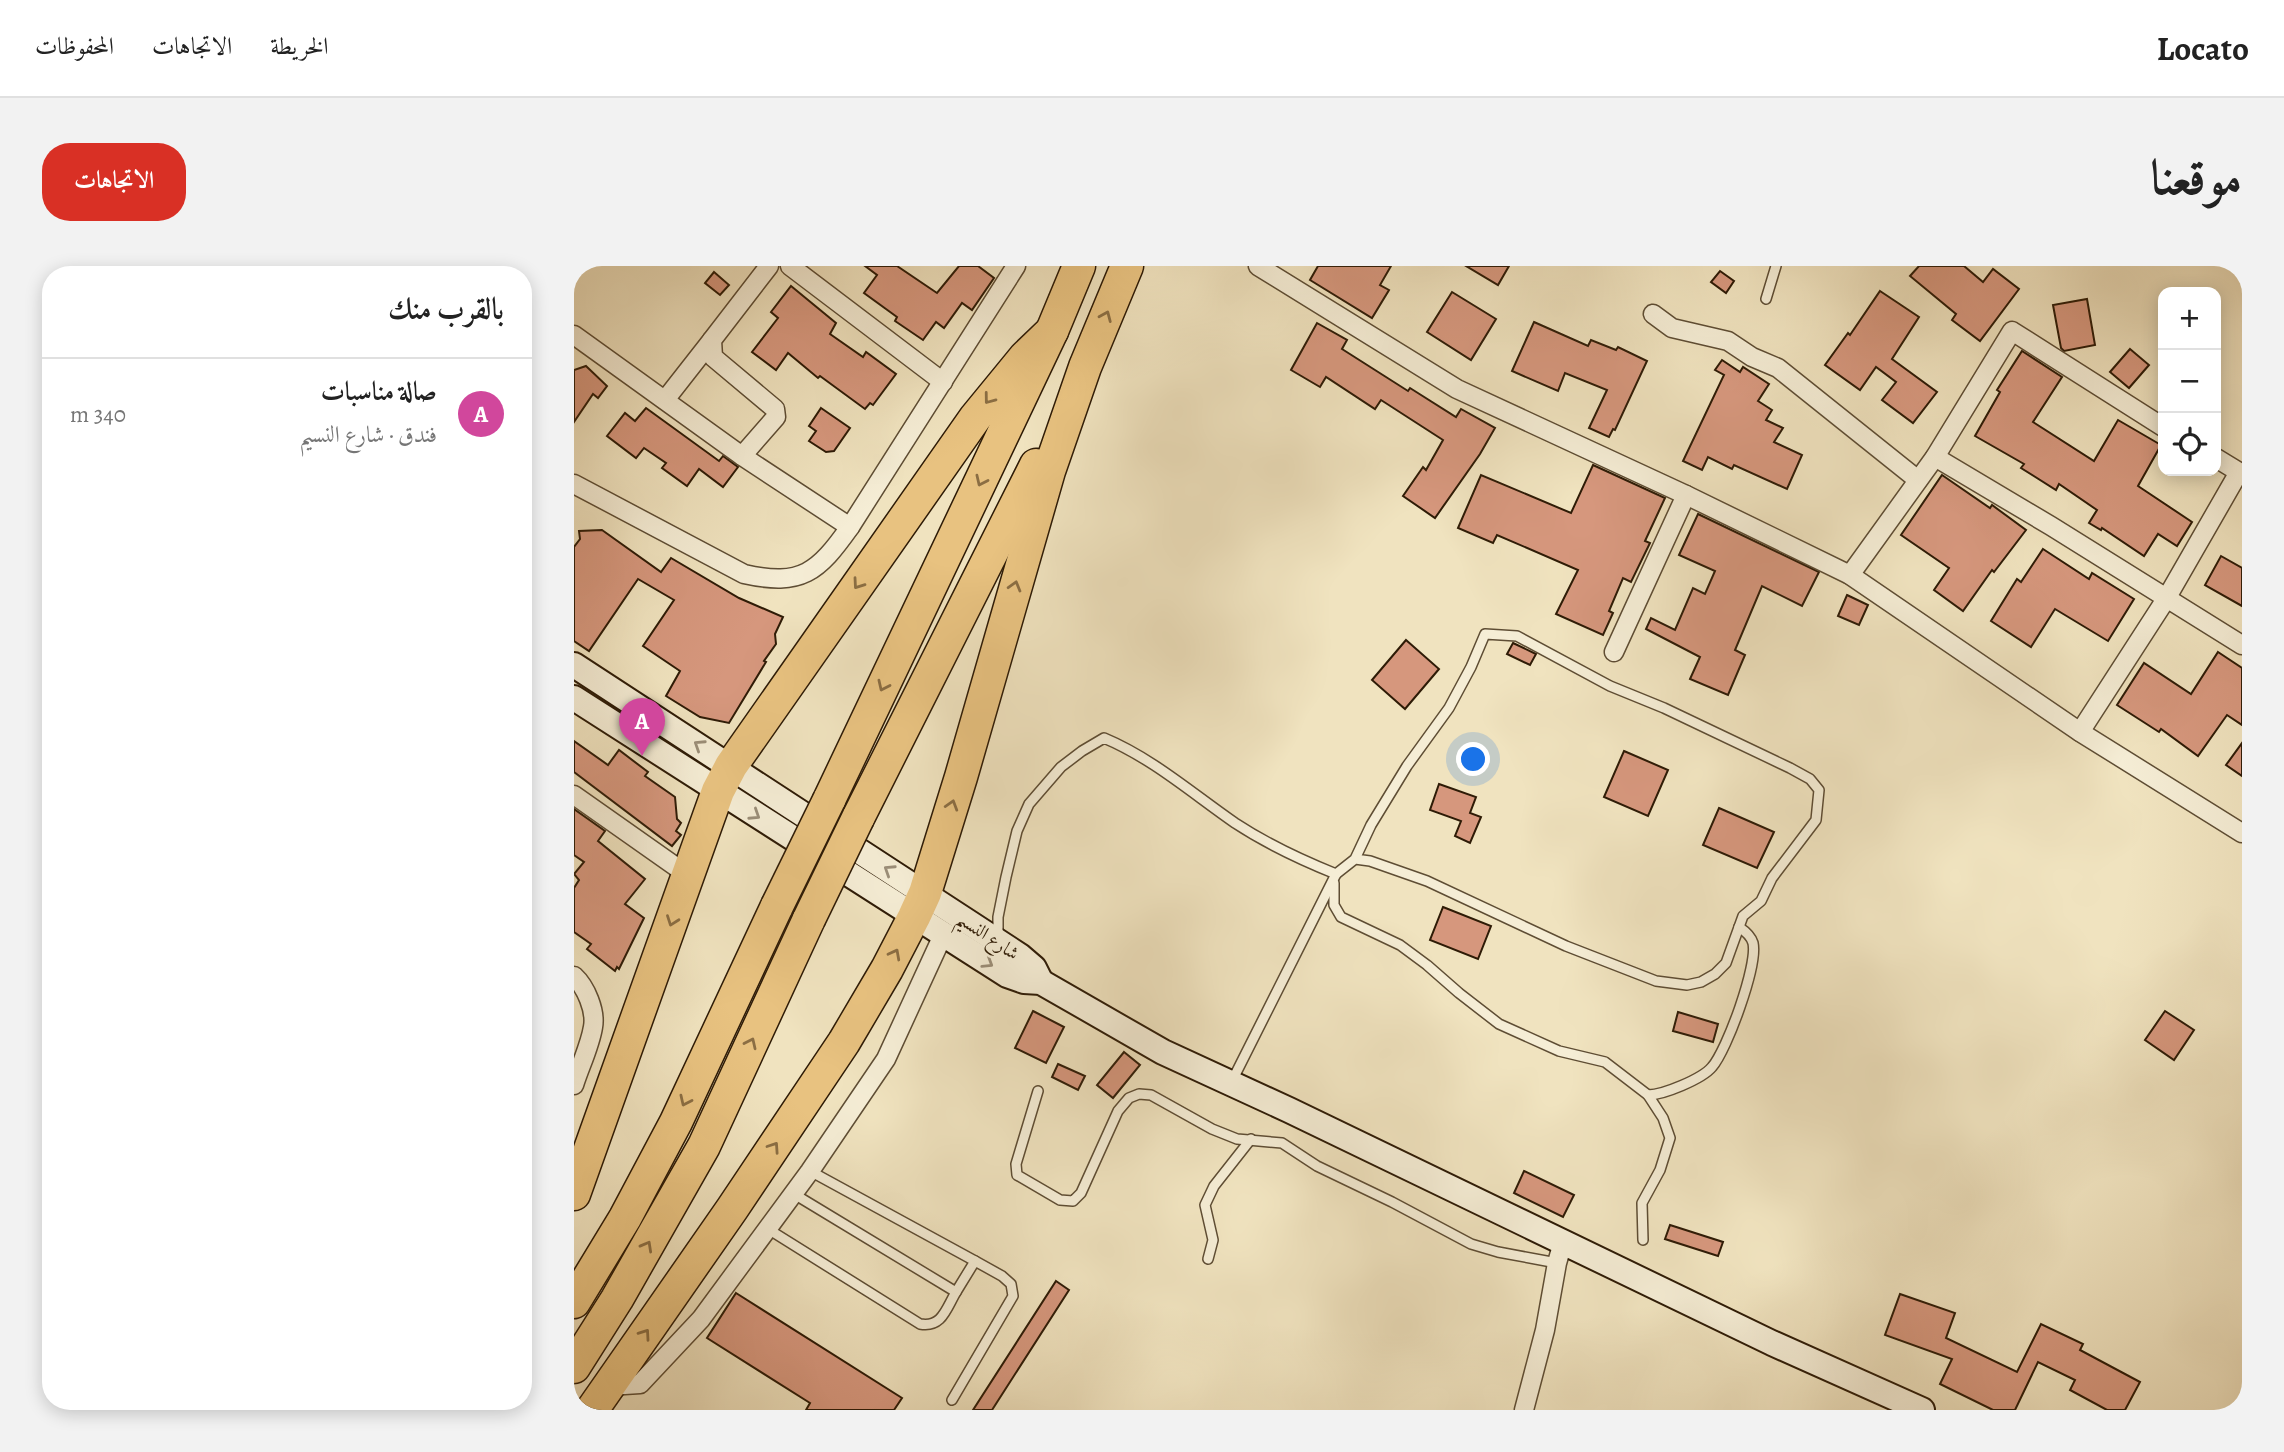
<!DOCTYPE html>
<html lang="ar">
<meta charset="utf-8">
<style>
:root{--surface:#fff;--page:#f2f2f2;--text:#222;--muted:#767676;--line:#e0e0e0;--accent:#d93025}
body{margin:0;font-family:Alegreya,Amiri,serif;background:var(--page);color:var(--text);direction:rtl}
.controls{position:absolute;right:21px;top:21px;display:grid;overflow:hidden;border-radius:14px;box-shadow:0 4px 18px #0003}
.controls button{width:63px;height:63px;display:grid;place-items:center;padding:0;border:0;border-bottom:2px solid var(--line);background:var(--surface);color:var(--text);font:35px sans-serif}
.you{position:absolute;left:900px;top:494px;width:24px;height:24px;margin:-18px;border:5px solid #fff;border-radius:50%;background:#1a73e8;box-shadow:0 0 0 10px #1a73e833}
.badge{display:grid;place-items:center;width:46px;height:46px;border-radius:50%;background:var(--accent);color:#fff;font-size:23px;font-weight:700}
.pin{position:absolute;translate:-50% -58px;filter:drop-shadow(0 2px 4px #0008)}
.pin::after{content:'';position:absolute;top:37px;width:24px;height:21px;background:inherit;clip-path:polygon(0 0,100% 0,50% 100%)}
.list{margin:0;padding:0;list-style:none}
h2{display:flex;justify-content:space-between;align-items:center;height:91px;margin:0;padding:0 28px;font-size:30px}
h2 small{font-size:23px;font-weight:400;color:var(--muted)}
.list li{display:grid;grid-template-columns:46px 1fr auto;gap:21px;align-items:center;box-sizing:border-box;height:112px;padding:0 28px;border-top:2px solid var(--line)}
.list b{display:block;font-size:26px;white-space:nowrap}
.list p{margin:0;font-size:23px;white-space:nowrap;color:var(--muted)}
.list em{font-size:23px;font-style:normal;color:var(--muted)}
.icon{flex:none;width:38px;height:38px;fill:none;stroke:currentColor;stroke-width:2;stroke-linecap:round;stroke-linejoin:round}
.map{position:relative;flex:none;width:1668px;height:1144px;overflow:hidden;direction:ltr;border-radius:28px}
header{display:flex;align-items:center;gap:42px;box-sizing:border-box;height:98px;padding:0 35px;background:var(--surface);border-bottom:2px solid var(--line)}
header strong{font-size:33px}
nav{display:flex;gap:38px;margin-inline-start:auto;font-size:24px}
.intro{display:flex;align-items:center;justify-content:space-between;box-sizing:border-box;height:168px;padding:0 42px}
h1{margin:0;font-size:49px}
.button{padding:18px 32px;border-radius:28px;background:var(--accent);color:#fff;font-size:24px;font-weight:700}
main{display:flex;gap:42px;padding:0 42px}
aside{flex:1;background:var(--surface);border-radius:28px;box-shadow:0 4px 18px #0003}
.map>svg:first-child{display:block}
.building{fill:#d6977d;stroke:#2e1b06;stroke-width:2}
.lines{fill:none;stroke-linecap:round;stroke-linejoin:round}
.lane-casing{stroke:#5e4d34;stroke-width:12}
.street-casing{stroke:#5e4d34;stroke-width:21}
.secondary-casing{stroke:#2e1b06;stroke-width:28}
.highway-casing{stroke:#2e1b06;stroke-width:35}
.lane{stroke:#f5edd5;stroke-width:9}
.street{stroke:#f5edd5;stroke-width:18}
.secondary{stroke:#f5edd5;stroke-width:24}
.highway{stroke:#e8c280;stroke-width:32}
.highway-bridge-casing{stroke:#2e1b06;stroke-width:35;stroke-linecap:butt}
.highway-bridge{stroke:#e8c280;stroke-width:32}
.oneway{stroke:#8b6e43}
.oneway2{stroke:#9b8e78}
.labels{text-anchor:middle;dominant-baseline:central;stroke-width:5;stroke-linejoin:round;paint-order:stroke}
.street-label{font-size:19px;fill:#2e1b06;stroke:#f5edd5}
</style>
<header>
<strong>Locato</strong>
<nav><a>الخريطة</a><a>الاتجاهات</a><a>المحفوظات</a></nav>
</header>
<div class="intro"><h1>موقعنا</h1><a class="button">الاتجاهات</a></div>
<main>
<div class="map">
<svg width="1668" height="1144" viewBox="0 0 1668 1144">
<rect width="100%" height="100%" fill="#f0e3bf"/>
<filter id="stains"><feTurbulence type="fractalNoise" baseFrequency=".00286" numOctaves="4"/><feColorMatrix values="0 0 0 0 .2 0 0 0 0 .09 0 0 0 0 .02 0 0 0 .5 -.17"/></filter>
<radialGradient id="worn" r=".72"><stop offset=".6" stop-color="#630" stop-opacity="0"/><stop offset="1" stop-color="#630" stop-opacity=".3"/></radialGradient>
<!-- building -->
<g class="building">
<path d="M291,0H323L363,27L385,0H404L420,12L398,44L388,37L370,62L362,56L349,74L321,55L323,51L290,27L303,9Z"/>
<path d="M744,0H817L806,19L815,24L798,52L736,14Z"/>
<path d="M892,0H935L924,19Z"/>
<path d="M1345,0H1390L1409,16L1419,3L1445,23L1406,75L1378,54L1382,48L1336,10Z"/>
<path d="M1146,5L1160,15L1152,27L1137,16Z"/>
<path d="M140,6L155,19L146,29L131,17Z"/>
<path d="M217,20L262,57L256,68L289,91L292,86L322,108L299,139L296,137L291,143L246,110L244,112L214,87L202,104L178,86L204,52L197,46Z"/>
<path d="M1306,25L1345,51L1318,93L1363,126L1339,157L1308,134L1322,116L1302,101L1286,124L1251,99L1274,67L1276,69Z"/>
<path d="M878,26L922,53L897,94L853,66Z"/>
<path d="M1513,33L1521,79L1490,85L1487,82L1479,39Z"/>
<path d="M960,56L1014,80L1017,74L1042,84L1044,81L1073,95L1041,164L1039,163L1035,171L1015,162L1033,124L991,107L984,125L938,105Z"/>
<path d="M743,57L773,74L768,83L834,125L836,122L882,151L887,143L921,162L906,188L861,252L829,230L849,201L852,204L869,174L807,134L801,143L752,111L746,121L717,104Z"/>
<path d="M1556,83L1575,99L1555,122L1536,106Z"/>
<path d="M1448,85L1488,111L1459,156L1520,195L1544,154L1587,179L1564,220L1618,256L1603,280L1584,268L1570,290L1528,262L1527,264L1515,257L1523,244L1485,218L1482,224L1447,202L1450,198L1401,170L1426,126L1423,124Z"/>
<path d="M1148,94L1166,106L1169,101L1195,118L1184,135L1198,144L1192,154L1209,162L1200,176L1228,189L1213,223L1160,199L1158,203L1134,191L1128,204L1109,195L1150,109L1141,104Z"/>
<path d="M12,100L33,120L24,132L19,128L0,156V104Z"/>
<path d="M72,142L145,195L149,190L164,201L149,221L125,203L113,220L88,202L92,197L70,182L62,192L33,170L51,147L61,155Z"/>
<path d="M247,142L276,162L260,185L252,186L235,175L242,165L235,160Z"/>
<path d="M1019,199L1091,232L1071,275L1076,277L1057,316L1049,312L1035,345L1039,347L1029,369L982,348L1004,304L923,269L919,277L884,262L907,209L997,247Z"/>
<path d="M1368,209L1416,242L1418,239L1452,264L1420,306L1418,304L1389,345L1360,324L1375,302L1327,269Z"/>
<path d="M1124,248L1245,306L1228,340L1188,320L1161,384L1171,389L1154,429L1116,413L1126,391L1072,363L1077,352L1101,364L1119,322L1131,328L1141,305L1105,289Z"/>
<path d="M28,264L87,306L97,292L165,332L209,351L201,368L202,378L190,395L192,396L155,457L126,451L92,430L106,405L69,380L100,334L64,313L15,385L0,375V281L6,273L5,265Z"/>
<path d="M1469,283L1515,313L1518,307L1560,333L1534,375L1481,343L1457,381L1417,355L1443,313L1447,316Z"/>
<path d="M1647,290L1668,302V340L1631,319Z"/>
<path d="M1273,329L1294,339L1285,359L1264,350Z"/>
<path d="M832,374L865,403L831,443L798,414Z"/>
<path d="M939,377L962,388L956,399L933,388Z"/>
<path d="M1644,386L1668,402V459L1653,449L1624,490L1587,463L1585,466L1543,439L1570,397L1617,428Z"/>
<path d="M0,475L34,499L45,484L74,506L71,510L101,531L103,553L107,557L102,565L107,569L98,580L0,506Z"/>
<path d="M1668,477V510L1652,499Z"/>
<path d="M1050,485L1094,504L1074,550L1030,531Z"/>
<path d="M865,518L902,531L896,547L907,551L896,577L881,570L887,555L856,544Z"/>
<path d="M1145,542L1200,566L1183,602L1129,579Z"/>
<path d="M0,543L31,565L24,575L71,613L51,638L70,652L45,703L43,701L41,705L13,683L17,678L0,666V622L5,614L0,608L10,596L0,589Z"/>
<path d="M869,641L917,660L904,693L856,674Z"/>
<path d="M459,745L490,761L472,797L441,782Z"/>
<path d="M1591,745L1620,764L1600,794L1571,774Z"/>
<path d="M1104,746L1144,758L1139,776L1099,765Z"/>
<path d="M550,786L566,799L539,832L523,819Z"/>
<path d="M484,798L511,810L504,824L478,811Z"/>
<path d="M950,905L1000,929L989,951L940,927Z"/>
<path d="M1096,959L1149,976L1144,990L1091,973Z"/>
<path d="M482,1015L495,1024L418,1144H399Z"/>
<path d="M162,1027L328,1132L320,1144H232L236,1137L133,1072Z"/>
<path d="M1326,1028L1381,1047L1372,1072L1443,1106L1467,1058L1509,1078L1506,1084L1566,1116L1551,1144H1533L1496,1124L1501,1114L1464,1096L1441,1144H1419L1366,1118L1378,1093L1311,1069Z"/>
</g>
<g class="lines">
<defs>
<g id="lane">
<path d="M1192,33L1202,0"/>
<path d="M760,617V639L767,651L826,679L853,699L885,727L925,758L985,785L1031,796L1074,829L1089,852L1096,872L1086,904L1068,937L1069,974"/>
<path d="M424,671V651L432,611L443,565L455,538L487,501L508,485L530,472C578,492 619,528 661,557C693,578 727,594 762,608"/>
<path d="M658,815L762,608L781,593L796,595L853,615L992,680L1082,715L1113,719L1127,716L1141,708L1152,697L1169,650L1187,635L1198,612L1242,554L1245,524L1236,513L1216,502L1090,442L1036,420L943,370L911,368L897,401L875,442L833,500L797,559L781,593"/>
<path d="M464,825L442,898L443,909L486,934L499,935L507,927L544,845L555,832L565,828L577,829L638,863L663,873L708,877L743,900L818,936L897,978L924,986L983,997"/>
<path d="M1074,829C1089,829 1128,813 1138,801C1153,784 1184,699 1179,677C1177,670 1171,665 1165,661"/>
<path d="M236,905L401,995"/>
<path d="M194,963L346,1058C368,1062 372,1043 382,1026L220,928"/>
<path d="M634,993L639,974L631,939L640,920L677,873"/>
<path d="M378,1134L439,1030L437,1018L428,1010L401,995L382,1026"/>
</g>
<g id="street">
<path d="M216,0L369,116"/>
<path d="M684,0L883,123L1112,229L1276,309L1506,466L1668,567"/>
<path d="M1079,48L1098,62L1154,75L1178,91L1204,102L1344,214"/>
<path d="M0,69L168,190L202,151L201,143L139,91L138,74L195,0"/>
<path d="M91,134L138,74"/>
<path d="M168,190L276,261"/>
<path d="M1361,191L1477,260L1668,379"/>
<path d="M0,218L170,308C228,321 244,306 276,261L442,0"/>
<path d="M1276,309L1361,191L1438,65L1589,161"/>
<path d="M1040,386L1112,229"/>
<path d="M1506,466L1592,333L1665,206L1642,192"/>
<path d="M0,529L115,610"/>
<path d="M0,710C12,721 22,745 19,761C16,780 6,800 0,819"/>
<path d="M35,1120L66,1118L127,1053L236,905L312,793L369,669"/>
<path d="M950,1144L971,1064L983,997L989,976"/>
</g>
<g id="secondary">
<path d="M0,399L446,690L460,702L467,716"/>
<path d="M0,432L433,709L450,715L467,716L589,786L715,844L1198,1077L1348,1144"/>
</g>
<g id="highway">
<path d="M255,534L478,65L505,0"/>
<path d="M284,552L462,199"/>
<path d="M0,928L144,525L157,500L401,152L451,91L478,65"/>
<path d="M0,1036L51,952L102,856L203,640"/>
<path d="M0,1101L43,1033L130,880L235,653"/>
<path d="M18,1144L158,943L270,776L313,703L340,651L351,627L387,511L475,205L511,101L553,0"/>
</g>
</defs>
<!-- lane casing -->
<use href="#lane" class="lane-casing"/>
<!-- street casing -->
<use href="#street" class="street-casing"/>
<!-- secondary casing -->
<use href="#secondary" class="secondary-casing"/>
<!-- highway casing -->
<use href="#highway" class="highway-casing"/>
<!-- lane -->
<use href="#lane" class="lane"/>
<!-- street -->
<use href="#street" class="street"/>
<!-- secondary -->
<use href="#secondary" class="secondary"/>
<!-- highway -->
<use href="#highway" class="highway"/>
<defs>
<g id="highway-bridge">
<path d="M203,640L255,534"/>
<path d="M235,653L284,552"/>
</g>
</defs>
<!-- highway-bridge casing -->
<use href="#highway-bridge" class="highway-bridge-casing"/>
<!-- highway-bridge -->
<use href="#highway-bridge" class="highway-bridge"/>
</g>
<!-- one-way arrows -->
<defs><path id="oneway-chevron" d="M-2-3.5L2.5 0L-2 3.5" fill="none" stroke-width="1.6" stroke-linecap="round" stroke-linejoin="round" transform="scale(1.75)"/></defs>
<g class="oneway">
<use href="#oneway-chevron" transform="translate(532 50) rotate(-67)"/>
<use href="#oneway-chevron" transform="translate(415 133) rotate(127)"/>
<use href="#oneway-chevron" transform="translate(407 215) rotate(115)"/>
<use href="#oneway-chevron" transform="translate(284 318) rotate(125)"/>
<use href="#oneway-chevron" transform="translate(441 320) rotate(-74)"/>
<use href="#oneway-chevron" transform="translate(309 420) rotate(115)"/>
<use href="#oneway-chevron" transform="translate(378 539) rotate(-73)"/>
<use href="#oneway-chevron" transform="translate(98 655) rotate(110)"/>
<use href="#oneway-chevron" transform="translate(321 688) rotate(-62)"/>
<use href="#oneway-chevron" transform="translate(177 777) rotate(-65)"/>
<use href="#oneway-chevron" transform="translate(111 835) rotate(115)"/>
<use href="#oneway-chevron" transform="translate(200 881) rotate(-56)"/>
<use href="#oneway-chevron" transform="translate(73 980) rotate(-61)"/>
<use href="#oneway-chevron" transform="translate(71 1068) rotate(-55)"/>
</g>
<g class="oneway2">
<use href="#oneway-chevron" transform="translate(125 479) rotate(-147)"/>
<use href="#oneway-chevron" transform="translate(181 549) rotate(33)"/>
<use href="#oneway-chevron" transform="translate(315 604) rotate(-147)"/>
<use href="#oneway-chevron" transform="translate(414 697) rotate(32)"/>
</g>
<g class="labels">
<!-- street labels -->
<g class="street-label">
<text transform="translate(414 670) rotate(34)">شارع النسيم</text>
</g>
</g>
<rect width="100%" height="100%" filter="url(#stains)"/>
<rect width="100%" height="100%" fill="url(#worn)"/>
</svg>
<div class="controls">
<button>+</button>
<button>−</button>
<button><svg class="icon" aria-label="locate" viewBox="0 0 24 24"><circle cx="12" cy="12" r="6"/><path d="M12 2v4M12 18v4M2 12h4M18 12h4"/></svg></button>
</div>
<div class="you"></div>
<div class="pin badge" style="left:68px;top:490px;background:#d1479c">A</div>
</div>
<aside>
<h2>بالقرب منك<small></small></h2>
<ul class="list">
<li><span class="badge" style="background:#d1479c">A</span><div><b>صالة مناسبات</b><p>فندق · شارع النسيم</p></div><em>340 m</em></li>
</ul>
</aside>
</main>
